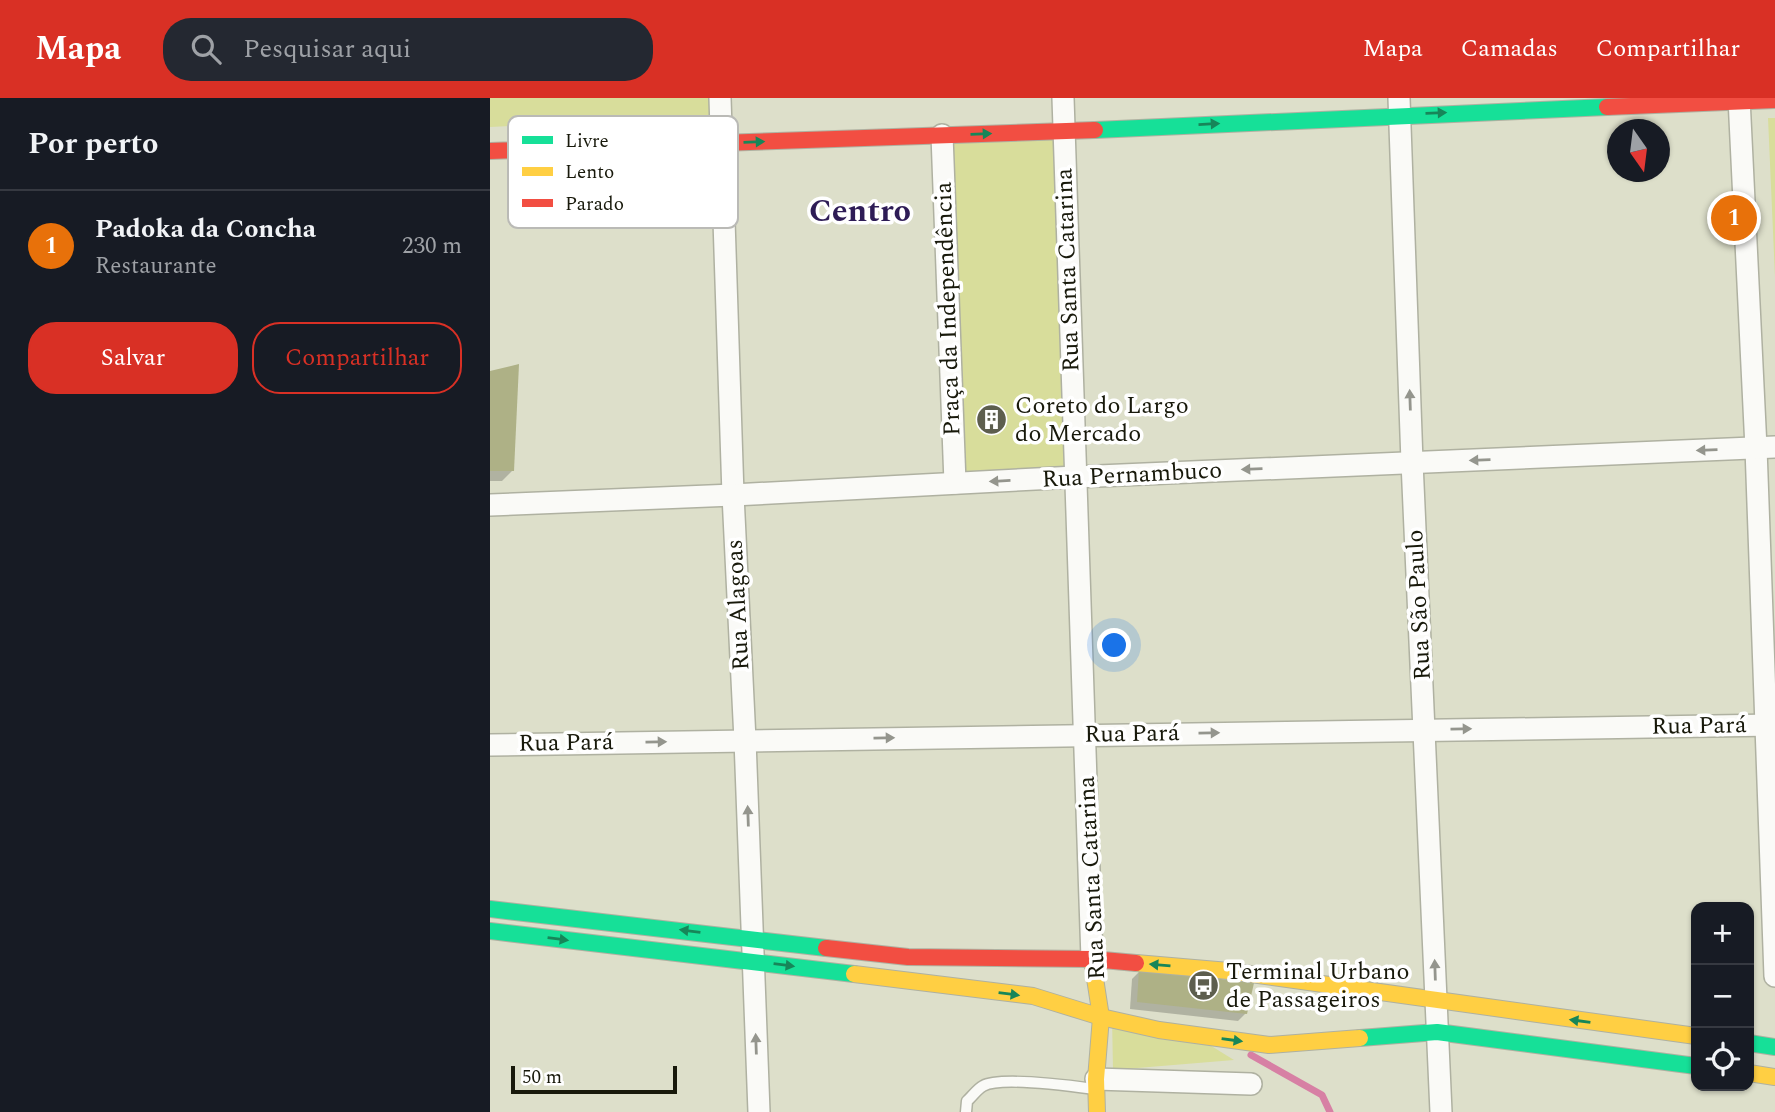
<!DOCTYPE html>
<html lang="pt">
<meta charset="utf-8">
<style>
:root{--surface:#171b24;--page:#242831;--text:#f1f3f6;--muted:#9ea1a6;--line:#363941;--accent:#d93025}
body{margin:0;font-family:Spectral,serif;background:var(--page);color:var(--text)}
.controls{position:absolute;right:21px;bottom:21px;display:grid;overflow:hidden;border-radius:14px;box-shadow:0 2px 5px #0004}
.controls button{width:63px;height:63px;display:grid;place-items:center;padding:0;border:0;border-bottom:2px solid var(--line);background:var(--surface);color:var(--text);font:35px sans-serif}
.compass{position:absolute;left:1117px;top:21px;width:63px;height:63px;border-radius:50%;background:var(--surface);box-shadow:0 2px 5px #0004;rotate:166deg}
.scale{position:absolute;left:21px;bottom:18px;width:166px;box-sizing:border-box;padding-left:7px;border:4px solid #18190b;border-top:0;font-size:19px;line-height:24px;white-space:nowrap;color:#18190b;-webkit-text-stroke:5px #fff;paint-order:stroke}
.you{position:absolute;left:625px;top:548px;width:24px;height:24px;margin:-18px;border:5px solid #fff;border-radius:50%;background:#1a73e8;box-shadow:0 0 0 10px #1a73e833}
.badge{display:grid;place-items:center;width:46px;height:46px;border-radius:50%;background:var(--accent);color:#fff;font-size:23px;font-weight:700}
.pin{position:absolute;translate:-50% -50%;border:4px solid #fff;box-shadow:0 2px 7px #0006}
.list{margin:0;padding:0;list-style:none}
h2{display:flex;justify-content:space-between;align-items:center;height:91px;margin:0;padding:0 28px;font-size:30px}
h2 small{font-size:23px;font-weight:400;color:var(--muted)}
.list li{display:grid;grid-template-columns:46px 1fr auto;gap:21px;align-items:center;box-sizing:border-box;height:112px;padding:0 28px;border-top:2px solid var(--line)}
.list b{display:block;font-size:26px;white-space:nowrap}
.list p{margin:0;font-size:23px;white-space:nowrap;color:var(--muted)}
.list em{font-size:23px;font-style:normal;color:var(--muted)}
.actions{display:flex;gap:14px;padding:21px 28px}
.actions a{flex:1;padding:16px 0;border:2px solid var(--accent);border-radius:28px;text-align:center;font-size:24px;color:var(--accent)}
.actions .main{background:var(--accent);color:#fff}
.icon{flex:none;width:38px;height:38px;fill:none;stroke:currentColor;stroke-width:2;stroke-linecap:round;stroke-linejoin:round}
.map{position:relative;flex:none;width:1285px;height:1014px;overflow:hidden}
header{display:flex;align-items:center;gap:42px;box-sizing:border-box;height:98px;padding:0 35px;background:var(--accent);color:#fff}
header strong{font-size:33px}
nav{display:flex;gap:38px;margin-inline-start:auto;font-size:24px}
.search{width:490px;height:63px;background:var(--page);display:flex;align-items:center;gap:18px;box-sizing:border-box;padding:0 24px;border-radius:28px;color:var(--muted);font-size:26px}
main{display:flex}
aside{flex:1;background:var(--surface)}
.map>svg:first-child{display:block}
.green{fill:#d8dd9b}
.shadow{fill:#0003}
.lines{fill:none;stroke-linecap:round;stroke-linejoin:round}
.stream{stroke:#d780a4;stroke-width:7}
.building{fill:#aeb186}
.lane-casing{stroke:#afb1a1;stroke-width:13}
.street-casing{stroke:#afb1a1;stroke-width:24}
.fast-casing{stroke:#afb1a1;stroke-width:18}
.slow-casing{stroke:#afb1a1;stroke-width:18}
.jam-casing{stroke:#afb1a1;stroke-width:18}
.lane{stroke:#fafaf7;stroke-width:10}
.street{stroke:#fafaf7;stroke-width:21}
.fast{stroke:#16e098;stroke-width:16}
.slow{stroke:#ffcf43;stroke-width:16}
.jam{stroke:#f24e42;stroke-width:16}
.oneway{fill:#178659}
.oneway2{fill:#94958d}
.labels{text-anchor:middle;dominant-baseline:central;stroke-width:7;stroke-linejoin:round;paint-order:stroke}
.street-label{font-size:24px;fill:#18190b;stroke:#fff}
.poi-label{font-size:24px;fill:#18190b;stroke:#fff;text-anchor:start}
.district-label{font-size:32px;font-weight:bold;fill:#2e1c56;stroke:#fff}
.key{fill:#fff;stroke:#babab6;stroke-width:2}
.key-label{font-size:19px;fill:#18190b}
</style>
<header>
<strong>Mapa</strong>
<div class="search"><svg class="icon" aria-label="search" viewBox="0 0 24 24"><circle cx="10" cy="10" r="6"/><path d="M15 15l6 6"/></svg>Pesquisar aqui</div>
<nav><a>Mapa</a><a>Camadas</a><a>Compartilhar</a></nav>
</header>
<main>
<aside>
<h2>Por perto<small></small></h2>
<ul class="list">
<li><span class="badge" style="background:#e8710a">1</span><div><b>Padoka da Concha</b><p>Restaurante</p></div><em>230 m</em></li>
</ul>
<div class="actions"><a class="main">Salvar</a><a>Compartilhar</a></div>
</aside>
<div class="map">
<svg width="1285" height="1014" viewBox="0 0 1285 1014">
<rect width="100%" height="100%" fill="#dddfca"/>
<!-- green -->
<g class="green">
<path d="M0,0H222L224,26L219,35H190L187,18L75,24L68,41H51L44,27L0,29Z"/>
<path d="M1278,20H1285V179Z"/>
<path d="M569,39L583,375L467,381L455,44Z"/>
<path d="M622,919L684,925L744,962L623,972Z"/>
</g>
<!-- shadow -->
<g class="shadow">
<path d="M0,274L23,372L12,383H0Z"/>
<path d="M500,310L507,311L513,316L514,323L507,333L500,336L493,333L488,327L489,320Z"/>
<path d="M650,873L756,915L748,923L640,911L642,881Z"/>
</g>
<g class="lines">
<!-- stream -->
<path class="stream" d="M761,957L832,997L840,1014"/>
</g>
<!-- building -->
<g class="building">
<path d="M29,266L24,373H0V273Z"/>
<circle cx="502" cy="321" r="13"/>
<path d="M649,871L764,885L757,916L647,904Z"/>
</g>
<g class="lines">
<defs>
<path id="lane" d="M476,1014L477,1003C482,999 487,991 493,988C510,978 582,988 604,991"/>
<g id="street">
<path d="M230,0L243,397L255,642L269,1014"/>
<path d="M573,0L602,861"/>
<path d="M909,0L922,364L951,1014"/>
<path d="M1249,0L1266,350L1285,878"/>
<path d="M452,37L465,385"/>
<path d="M0,407L243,397L585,379L1285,349"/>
<path d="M0,647L1285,627"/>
<path d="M606,981L761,986"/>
</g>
<g id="fast">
<path d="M605,32L1117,9"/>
<path d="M0,811L336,850"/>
<path d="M0,833L364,876"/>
<path d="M870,940L947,934L1206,968"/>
<path d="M1259,945L1285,949"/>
</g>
<g id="slow">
<path d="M602,861L611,919L606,981L607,1014"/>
<path d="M646,865L739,873L1206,938"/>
<path d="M364,876L543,898L611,919L669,932L779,947L870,940"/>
<path d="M1259,975L1285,979"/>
</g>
<g id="jam">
<path d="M1117,9L1285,2"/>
<path d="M0,53L605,32"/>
<path d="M336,850L418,859L602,861L646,865"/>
</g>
</defs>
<!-- lane casing -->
<use href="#lane" class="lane-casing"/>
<!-- street casing -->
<use href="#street" class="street-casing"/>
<!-- fast casing -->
<use href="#fast" class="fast-casing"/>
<!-- slow casing -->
<use href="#slow" class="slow-casing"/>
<!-- jam casing -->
<use href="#jam" class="jam-casing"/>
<!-- lane -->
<use href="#lane" class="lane"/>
<!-- street -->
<use href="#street" class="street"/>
<!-- fast -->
<use href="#fast" class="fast"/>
<!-- slow -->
<use href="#slow" class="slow"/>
<!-- jam -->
<use href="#jam" class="jam"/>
</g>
<!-- one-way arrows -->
<defs><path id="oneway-solid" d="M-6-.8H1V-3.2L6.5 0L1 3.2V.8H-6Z" transform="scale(1.75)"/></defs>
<g class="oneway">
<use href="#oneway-solid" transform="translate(946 15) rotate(-2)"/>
<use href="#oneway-solid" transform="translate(719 26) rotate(-3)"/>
<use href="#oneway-solid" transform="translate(491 36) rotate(-2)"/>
<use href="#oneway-solid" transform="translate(264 44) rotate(-2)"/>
<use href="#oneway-solid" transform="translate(200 833) rotate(-173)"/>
<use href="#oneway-solid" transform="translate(68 841) rotate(7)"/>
<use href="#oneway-solid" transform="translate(294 867) rotate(7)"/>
<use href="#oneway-solid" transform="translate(670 867) rotate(-175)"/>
<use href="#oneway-solid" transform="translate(519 896) rotate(7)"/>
<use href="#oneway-solid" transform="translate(1090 923) rotate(-172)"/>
<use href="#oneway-solid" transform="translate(742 942) rotate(8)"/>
</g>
<g class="oneway2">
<use href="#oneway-solid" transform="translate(920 302) rotate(-92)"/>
<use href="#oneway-solid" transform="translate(1217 352) rotate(178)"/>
<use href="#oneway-solid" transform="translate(990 362) rotate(178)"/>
<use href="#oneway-solid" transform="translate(762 371) rotate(178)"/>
<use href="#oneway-solid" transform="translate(510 383) rotate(177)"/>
<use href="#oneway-solid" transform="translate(971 631) rotate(-1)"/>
<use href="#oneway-solid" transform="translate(719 635) rotate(-1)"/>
<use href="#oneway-solid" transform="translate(394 640) rotate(-1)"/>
<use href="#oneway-solid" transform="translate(166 644) rotate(-1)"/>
<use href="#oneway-solid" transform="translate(258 718) rotate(-92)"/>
<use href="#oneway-solid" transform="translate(945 872) rotate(-92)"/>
<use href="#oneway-solid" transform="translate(266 946) rotate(-92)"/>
</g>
<!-- icons -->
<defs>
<symbol id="building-disc" viewBox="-11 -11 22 22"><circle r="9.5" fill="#5d5e4e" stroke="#fff"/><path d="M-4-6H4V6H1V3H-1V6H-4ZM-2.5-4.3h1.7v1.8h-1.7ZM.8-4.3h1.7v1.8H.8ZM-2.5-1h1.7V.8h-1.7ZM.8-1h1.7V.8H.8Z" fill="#fff"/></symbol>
<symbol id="bus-disc" viewBox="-11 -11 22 22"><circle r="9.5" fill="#5d5e4e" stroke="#fff"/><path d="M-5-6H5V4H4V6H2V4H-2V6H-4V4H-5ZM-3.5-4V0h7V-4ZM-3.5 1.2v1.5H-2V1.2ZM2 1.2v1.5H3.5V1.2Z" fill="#fff"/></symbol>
</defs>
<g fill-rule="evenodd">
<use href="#building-disc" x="484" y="304" width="35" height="35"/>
<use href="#bus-disc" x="696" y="870" width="35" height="35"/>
</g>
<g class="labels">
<!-- street labels -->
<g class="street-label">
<text transform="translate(578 172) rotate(-92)">Rua Santa Catarina</text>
<text transform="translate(458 211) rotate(-92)">Praça da Independência</text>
<text transform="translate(642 377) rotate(-3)">Rua Pernambuco</text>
<text transform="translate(248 507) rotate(-93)">Rua Alagoas</text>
<text transform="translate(929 507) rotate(-93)">Rua São Paulo</text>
<text transform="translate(1209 628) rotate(-1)">Rua Pará</text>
<text transform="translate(642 636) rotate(-1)">Rua Pará</text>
<text transform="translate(76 645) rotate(-1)">Rua Pará</text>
<text transform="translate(602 780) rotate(-93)">Rua Santa Catarina</text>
</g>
<!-- poi labels -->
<g class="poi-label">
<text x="525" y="308">Coreto do Largo<tspan x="525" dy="28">do Mercado</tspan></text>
<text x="736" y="874">Terminal Urbano<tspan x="736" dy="28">de Passageiros</tspan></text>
</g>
<!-- district labels -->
<g class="district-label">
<text x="370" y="113">Centro</text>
</g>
</g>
<!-- legend -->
<rect x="18" y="18" width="230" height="112" rx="10" class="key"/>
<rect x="32" y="38" width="31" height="8" fill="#16e098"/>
<rect x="32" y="69" width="31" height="9" fill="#ffcf43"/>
<rect x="32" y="101" width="31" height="8" fill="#f24e42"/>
<g class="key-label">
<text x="75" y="49">Livre</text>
<text x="75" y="80">Lento</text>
<text x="75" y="112">Parado</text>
</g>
</svg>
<div class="controls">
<button>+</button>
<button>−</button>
<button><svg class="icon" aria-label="locate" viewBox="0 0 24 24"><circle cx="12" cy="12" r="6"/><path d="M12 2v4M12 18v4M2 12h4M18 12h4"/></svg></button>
</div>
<svg class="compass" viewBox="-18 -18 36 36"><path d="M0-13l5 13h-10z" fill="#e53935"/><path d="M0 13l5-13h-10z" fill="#9ea1a6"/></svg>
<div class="scale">50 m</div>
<div class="you"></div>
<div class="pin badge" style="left:1244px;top:120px;background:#e8710a">1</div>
</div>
</main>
